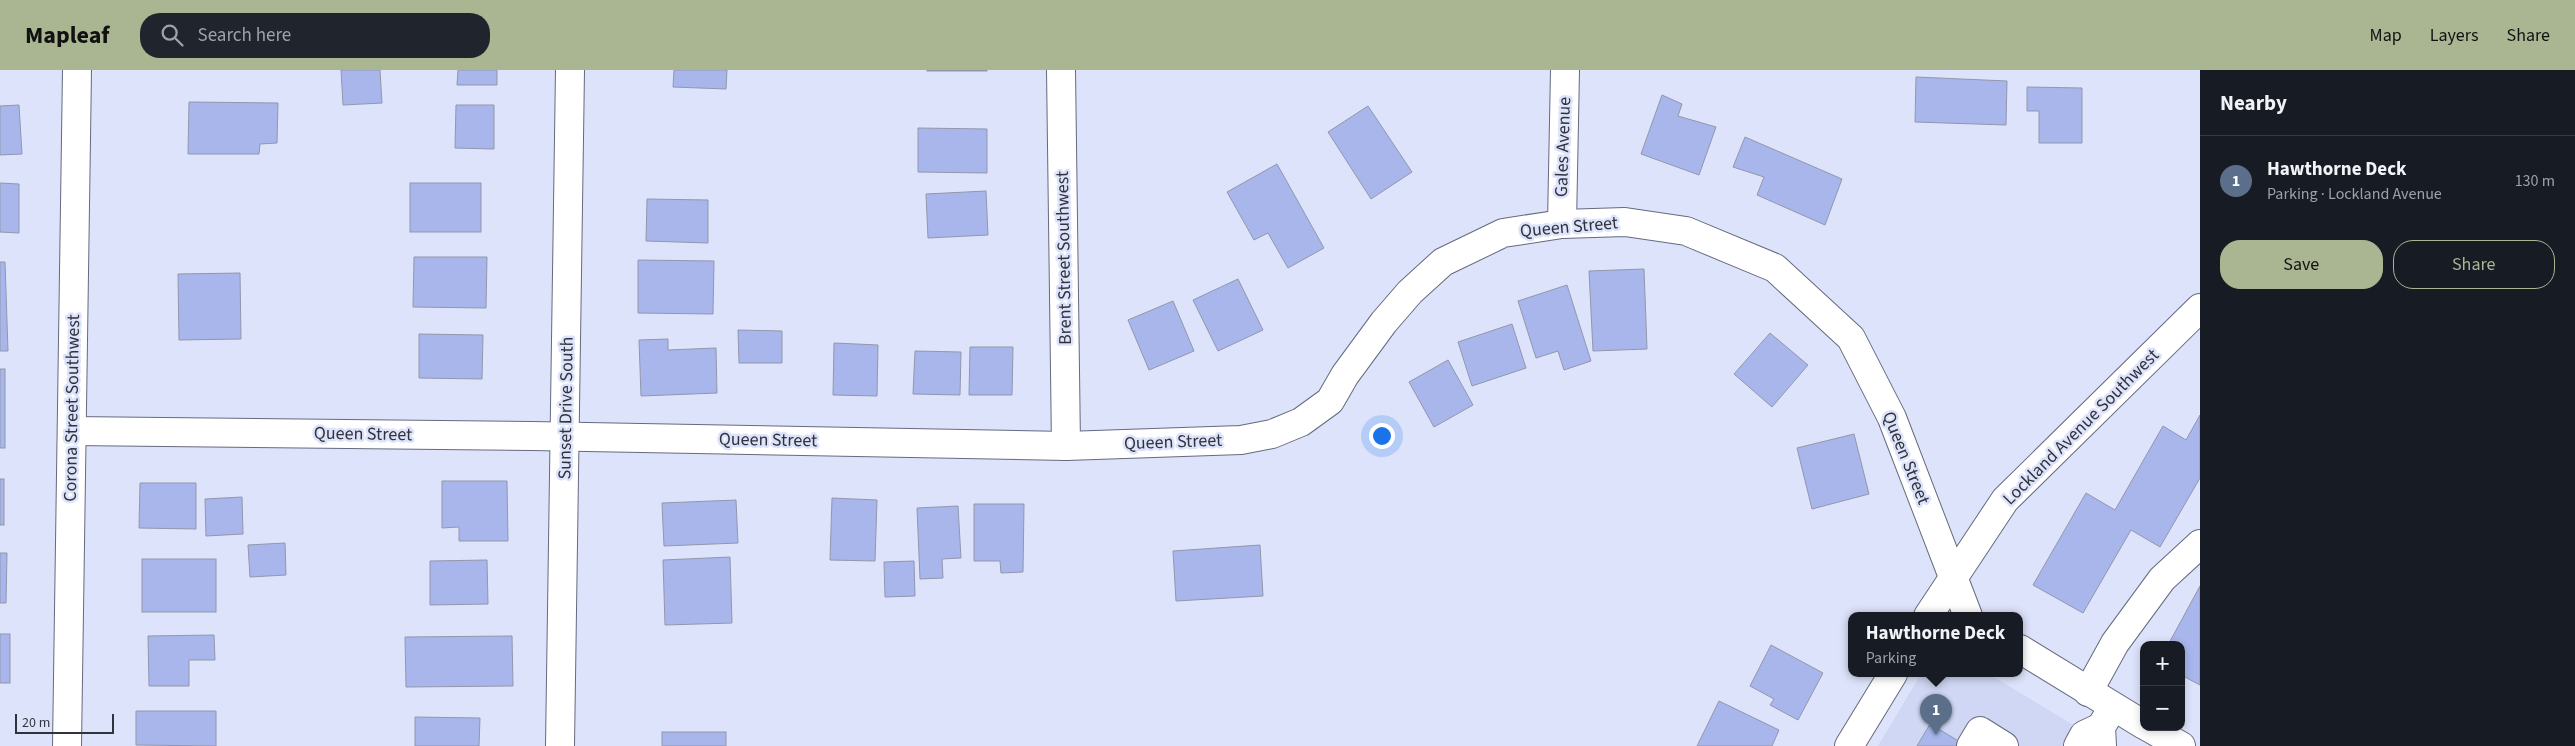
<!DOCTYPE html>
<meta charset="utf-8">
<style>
:root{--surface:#171b24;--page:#20242c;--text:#f1f3f6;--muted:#9ea1a6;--line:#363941;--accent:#aab592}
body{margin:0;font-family:"Source Sans 3",sans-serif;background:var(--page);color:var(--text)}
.controls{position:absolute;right:15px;bottom:15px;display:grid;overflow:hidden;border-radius:10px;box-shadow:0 2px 8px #0003}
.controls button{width:45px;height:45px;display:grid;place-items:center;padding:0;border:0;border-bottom:1px solid var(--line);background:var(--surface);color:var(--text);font:25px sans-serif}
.scale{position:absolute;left:15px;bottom:12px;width:99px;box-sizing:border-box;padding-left:5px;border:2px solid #31333c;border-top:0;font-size:14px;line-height:18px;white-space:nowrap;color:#31333c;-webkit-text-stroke:4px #dde3fa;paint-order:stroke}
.you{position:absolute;left:1381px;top:365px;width:18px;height:18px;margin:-12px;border:4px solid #fff;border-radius:50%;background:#1a73e8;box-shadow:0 0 0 8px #1a73e833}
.badge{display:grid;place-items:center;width:32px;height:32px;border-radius:50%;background:var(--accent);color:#fff;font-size:16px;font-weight:700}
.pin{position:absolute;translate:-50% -41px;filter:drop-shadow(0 1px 2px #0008)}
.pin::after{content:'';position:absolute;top:26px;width:18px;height:15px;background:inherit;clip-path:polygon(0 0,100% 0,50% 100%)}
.popup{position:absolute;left:1848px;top:542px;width:175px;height:65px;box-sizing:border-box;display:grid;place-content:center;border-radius:10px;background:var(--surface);filter:drop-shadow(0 1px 4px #0005);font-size:16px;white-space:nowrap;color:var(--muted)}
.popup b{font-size:19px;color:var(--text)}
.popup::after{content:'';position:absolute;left:50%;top:100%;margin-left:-10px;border:10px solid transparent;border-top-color:var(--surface)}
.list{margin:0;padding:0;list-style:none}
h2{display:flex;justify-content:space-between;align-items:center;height:65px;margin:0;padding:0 20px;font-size:21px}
h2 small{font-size:16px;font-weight:400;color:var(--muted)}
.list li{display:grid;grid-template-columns:32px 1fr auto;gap:15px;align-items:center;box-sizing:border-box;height:90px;padding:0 20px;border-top:1px solid var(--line)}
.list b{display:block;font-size:19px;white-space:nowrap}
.list p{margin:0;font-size:16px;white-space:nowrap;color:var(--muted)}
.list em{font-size:16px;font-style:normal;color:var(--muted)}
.actions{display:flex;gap:10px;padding:15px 20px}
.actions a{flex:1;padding:11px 0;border:1px solid var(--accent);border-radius:20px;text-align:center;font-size:18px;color:var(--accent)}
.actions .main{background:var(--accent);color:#111}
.icon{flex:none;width:28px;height:28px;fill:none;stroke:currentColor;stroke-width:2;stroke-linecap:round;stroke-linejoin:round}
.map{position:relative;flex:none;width:2200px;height:676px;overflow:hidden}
header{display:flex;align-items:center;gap:30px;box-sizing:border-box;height:70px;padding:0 25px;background:var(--accent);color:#111}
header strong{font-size:24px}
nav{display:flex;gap:28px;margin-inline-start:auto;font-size:18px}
.search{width:350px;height:45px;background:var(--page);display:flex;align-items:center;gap:12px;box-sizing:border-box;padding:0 18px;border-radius:20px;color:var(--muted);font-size:19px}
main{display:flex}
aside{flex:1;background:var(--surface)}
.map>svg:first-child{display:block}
.built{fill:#cfd7f4}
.building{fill:#a8b6ec;stroke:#9197ac}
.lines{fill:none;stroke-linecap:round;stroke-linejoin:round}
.minor-casing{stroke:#656a7e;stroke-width:30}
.minor{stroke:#fff;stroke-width:28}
.labels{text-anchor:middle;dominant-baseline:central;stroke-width:5;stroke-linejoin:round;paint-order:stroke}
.street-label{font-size:18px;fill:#31333c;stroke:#dde3fa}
</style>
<header>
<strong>Mapleaf</strong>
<div class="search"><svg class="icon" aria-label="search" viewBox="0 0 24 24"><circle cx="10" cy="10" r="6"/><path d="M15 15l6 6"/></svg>Search here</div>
<nav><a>Map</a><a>Layers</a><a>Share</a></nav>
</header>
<main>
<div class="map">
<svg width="2200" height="676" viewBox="0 0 2200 676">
<rect width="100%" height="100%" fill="#dde3fa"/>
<!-- built -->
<path class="built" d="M1921,604H1989L2108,676H1878Z"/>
<!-- building -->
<g class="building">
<path d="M341,0H380L382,33L343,35Z"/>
<path d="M458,0H497V15H457Z"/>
<path d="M674,0H727L726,19L673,17Z"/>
<rect x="927" y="0" width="60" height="1"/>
<path d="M1916,7L2007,11L2006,55L1915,52Z"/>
<path d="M2027,17L2082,18V73H2039V41H2027Z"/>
<path d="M1662,25L1682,34L1678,46L1716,57L1699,105L1641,84Z"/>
<path d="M189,32L278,33L277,73L260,74L259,84H188Z"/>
<path d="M19,35L22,84L0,85V36Z"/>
<path d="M456,35H494V79L455,78Z"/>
<path d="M1368,36L1412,102L1371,129L1328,62Z"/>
<path d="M918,58L987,59V103L918,102Z"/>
<path d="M1745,67L1842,109L1825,155L1757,125L1764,107L1733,97Z"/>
<path d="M1277,94L1324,178L1288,198L1268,163L1254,170L1227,122Z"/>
<path d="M0,113L19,114V163L0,162Z"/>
<rect x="410" y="113" width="71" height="49"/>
<path d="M986,121L988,165L928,168L926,124Z"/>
<path d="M647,129L708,130V173L646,171Z"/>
<path d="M414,187H487L486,238L413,237Z"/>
<path d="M638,190L714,191L713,244L638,243Z"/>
<path d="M0,192H5L8,281H0Z"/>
<path d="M1644,199L1647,279L1593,281L1589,201Z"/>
<path d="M240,203L241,269L179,270L178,204Z"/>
<path d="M1238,209L1263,260L1218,281L1193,230Z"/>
<path d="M1567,215L1591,291L1564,300L1558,281L1536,288L1518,231Z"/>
<path d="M1173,231L1194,281L1149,300L1128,250Z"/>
<path d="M1512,254L1526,298L1472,316L1458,272Z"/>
<path d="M738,260L782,261V293H739Z"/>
<path d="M1770,263L1808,295L1772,337L1734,304Z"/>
<path d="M419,264L483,265L482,309L419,308Z"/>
<path d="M668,269V280L716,278L717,323L641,326L639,270Z"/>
<path d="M834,273L878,275L877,326L833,325Z"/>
<path d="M970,277H1013L1012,325H969Z"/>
<path d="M915,281L961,282L960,325L913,324Z"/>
<path d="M1448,290L1473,335L1434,357L1409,312Z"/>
<rect x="0" y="299" width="5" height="79"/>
<path d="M2200,345V408L2160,477L2131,460L2083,543L2033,515L2086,423L2115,440L2163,356L2186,370Z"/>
<path d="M1854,364L1869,424L1812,439L1797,378Z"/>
<rect x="0" y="409" width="4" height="46"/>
<path d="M442,411H507L508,471H459V457L442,458Z"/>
<path d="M140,413H196V459L139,458Z"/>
<path d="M242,427L243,464L206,466L205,429Z"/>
<path d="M832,428L877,430L875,491L830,490Z"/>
<path d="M736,430L738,473L664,476L662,433Z"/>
<path d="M974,434H1024L1023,502L1001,503L1000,491H974Z"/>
<path d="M958,436L961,488L942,489L943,508L920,509L917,438Z"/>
<path d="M285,473L286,505L250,507L248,475Z"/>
<path d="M1260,475L1263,526L1176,531L1173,481Z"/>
<path d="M0,483H7L6,533H0Z"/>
<path d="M730,487L732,553L665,555L663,490Z"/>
<rect x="142" y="489" width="74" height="53"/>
<path d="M487,490L488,534L430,535V491Z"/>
<path d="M914,491L915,526L885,527L884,492Z"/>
<path d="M2200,516V615L2181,605V575H2168Z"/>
<rect x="0" y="564" width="10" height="49"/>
<path d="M214,565L215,590H189V616H149L148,566Z"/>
<path d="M512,566L513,616L406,617L405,567Z"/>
<path d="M1771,575L1823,603L1798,650L1770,635L1774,629L1750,616Z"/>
<path d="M1719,631L1779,660L1772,676H1697Z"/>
<path d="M136,641H216V676L136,675Z"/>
<path d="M415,647L480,648L479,676H415Z"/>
<path d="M1930,654L1967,676H1917Z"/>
<rect x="662" y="662" width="64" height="14"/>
</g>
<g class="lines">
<defs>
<g id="minor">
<path d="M1061,0L1066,376"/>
<path d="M1562,154L1565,0"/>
<path d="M72,361L532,366L1066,376L1241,370L1272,364L1301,352L1330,331L1345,305L1384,252L1410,222L1443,192L1503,163L1562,154L1625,152L1686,161L1775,198L1851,268L1892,348L1968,546"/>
<path d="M1928,546L2005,430L2200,238"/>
<path d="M2020,579L2144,655"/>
<path d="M2088,622L2115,573L2162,509L2200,474"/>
<path d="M2148,657L2181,676"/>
<path d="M67,676L77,0"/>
<path d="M560,676L570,0"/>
<path d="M1849,676L1893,604"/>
<path d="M1971,676L1980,661L2004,676"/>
<path d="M2078,676L2084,665L2101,657"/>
<path d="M2102,676L2101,657L2113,637"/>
</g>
</defs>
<!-- minor casing -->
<use href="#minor" class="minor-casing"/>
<!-- minor -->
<use href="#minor" class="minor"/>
</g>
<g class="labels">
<!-- street labels -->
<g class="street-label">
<text transform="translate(1563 77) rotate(-88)">Gales Avenue</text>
<text transform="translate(1569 157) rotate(-5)">Queen Street</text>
<text transform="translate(1064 188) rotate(-91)">Brent Street Southwest</text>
<text transform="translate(72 338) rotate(-89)">Corona Street Southwest</text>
<text transform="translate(566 338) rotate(-89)">Sunset Drive South</text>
<text transform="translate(2081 357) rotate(-45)">Lockland Avenue Southwest</text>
<text transform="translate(363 364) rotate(1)">Queen Street</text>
<text transform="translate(768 370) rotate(1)">Queen Street</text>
<text transform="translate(1173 372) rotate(-2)">Queen Street</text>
<text transform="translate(1906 388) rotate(68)">Queen Street</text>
</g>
</g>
</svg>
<div class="controls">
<button>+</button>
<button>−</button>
</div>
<div class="scale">20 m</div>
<div class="you"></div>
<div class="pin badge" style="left:1936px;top:665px;background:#5c6f8a">1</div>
<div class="popup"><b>Hawthorne Deck</b>Parking</div>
</div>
<aside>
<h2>Nearby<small></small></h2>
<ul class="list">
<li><span class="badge" style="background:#5c6f8a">1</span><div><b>Hawthorne Deck</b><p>Parking · Lockland Avenue</p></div><em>130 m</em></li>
</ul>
<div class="actions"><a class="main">Save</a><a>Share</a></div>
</aside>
</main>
